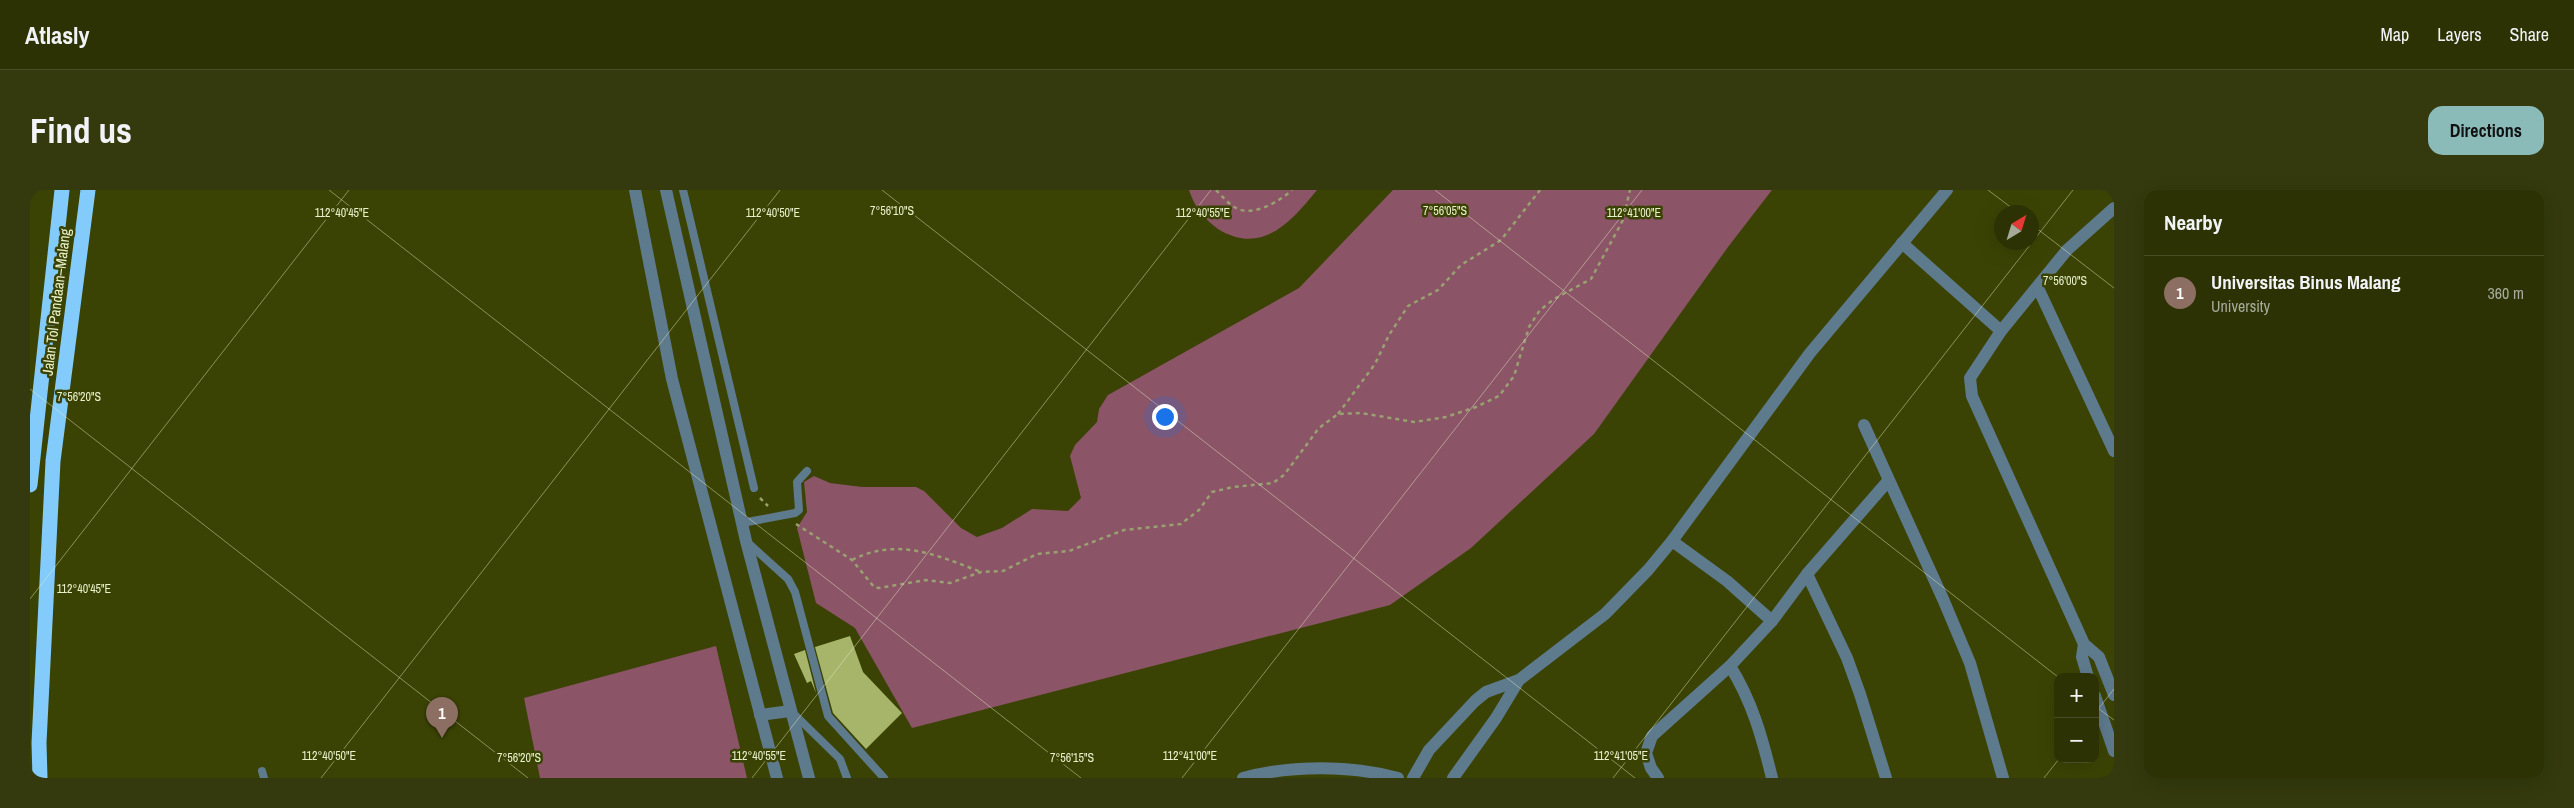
<!DOCTYPE html>
<meta charset="utf-8">
<style>
:root{--surface:#2c3203;--page:#343a0d;--text:#f1f3f6;--muted:#a6aa9a;--line:#484d25;--accent:#8bbbb9}
body{margin:0;font-family:"Archivo Narrow",sans-serif;background:var(--page);color:var(--text)}
.controls{position:absolute;right:15px;bottom:15px;display:grid;overflow:hidden;border-radius:10px;box-shadow:0 5px 20px #0002}
.controls button{width:45px;height:45px;display:grid;place-items:center;padding:0;border:0;border-bottom:1px solid var(--line);background:var(--surface);color:var(--text);font:25px sans-serif}
.compass{position:absolute;left:1964px;top:15px;width:45px;height:45px;border-radius:50%;background:var(--surface);box-shadow:0 5px 20px #0002;rotate:38deg}
.you{position:absolute;left:1134px;top:226px;width:18px;height:18px;margin:-12px;border:4px solid #fff;border-radius:50%;background:#1a73e8;box-shadow:0 0 0 8px #1a73e833}
.badge{display:grid;place-items:center;width:32px;height:32px;border-radius:50%;background:var(--accent);color:#fff;font-size:16px;font-weight:700}
.pin{position:absolute;translate:-50% -41px;filter:drop-shadow(0 1px 2px #0008)}
.pin::after{content:'';position:absolute;top:26px;width:18px;height:15px;background:inherit;clip-path:polygon(0 0,100% 0,50% 100%)}
.list{margin:0;padding:0;list-style:none}
h2{display:flex;justify-content:space-between;align-items:center;height:65px;margin:0;padding:0 20px;font-size:21px}
h2 small{font-size:16px;font-weight:400;color:var(--muted)}
.list li{display:grid;grid-template-columns:32px 1fr auto;gap:15px;align-items:center;box-sizing:border-box;height:75px;padding:0 20px;border-top:1px solid var(--line)}
.list b{display:block;font-size:19px;white-space:nowrap}
.list p{margin:0;font-size:16px;white-space:nowrap;color:var(--muted)}
.list em{font-size:16px;font-style:normal;color:var(--muted)}
.map{position:relative;flex:none;width:2084px;height:588px;overflow:hidden;border-radius:15px}
header{display:flex;align-items:center;gap:30px;box-sizing:border-box;height:70px;padding:0 25px;background:var(--surface);border-bottom:1px solid var(--line)}
header strong{font-size:24px}
nav{display:flex;gap:28px;margin-inline-start:auto;font-size:18px}
.intro{display:flex;align-items:center;justify-content:space-between;box-sizing:border-box;height:120px;padding:0 30px}
h1{margin:0;font-size:35px}
.button{padding:12px 22px;border-radius:15px;background:var(--accent);color:#111;font-size:18px;font-weight:700}
main{display:flex;gap:30px;padding:0 30px}
aside{flex:1;background:var(--surface);border-radius:15px;box-shadow:0 5px 20px #0002}
.map>svg:first-child{display:block}
.green{fill:#8b5467}
.building{fill:#a7b56b}
.lines{fill:none;stroke-linecap:round;stroke-linejoin:round}
.path{stroke:#98a16f;stroke-width:2.5;stroke-dasharray:4 4;stroke-linecap:butt}
.service{stroke:#5e7a8d;stroke-width:8}
.minor{stroke:#5e7a8d;stroke-width:12}
.motorway{stroke:#83cbfa;stroke-width:15}
.ticks{fill:none;stroke:#e8f1ca;stroke-width:1;stroke-opacity:0.45}
.labels{text-anchor:middle;dominant-baseline:central;stroke-width:5;stroke-linejoin:round;paint-order:stroke}
.street-label{font-size:15px;fill:#e8f1ca;stroke:#3b4304}
.ticks-label{font-size:12px;text-anchor:middle;fill:#e8f1ca;stroke:#3b4304;stroke-width:5;stroke-linejoin:round;paint-order:stroke}
</style>
<header>
<strong>Atlasly</strong>
<nav><a>Map</a><a>Layers</a><a>Share</a></nav>
</header>
<div class="intro"><h1>Find us</h1><a class="button">Directions</a></div>
<main>
<div class="map">
<svg width="2084" height="588" viewBox="0 0 2084 588">
<rect width="100%" height="100%" fill="#3b4304"/>
<!-- green -->
<g class="green">
<path d="M1159,0H1287C1261,32 1232,66 1188,39C1174,29 1164,16 1159,0Z"/>
<path d="M1363,0H1742L1698,57L1564,244L1441,358L1360,415L882,538L825,438L786,413L767,338L777,322L774,292L784,286L800,293L832,297H886L894,301L931,338L947,347L972,338L1002,319L1038,321L1051,308L1040,266L1045,255L1067,232L1069,219L1078,205L1269,98Z"/>
<path d="M686,456L717,588H510L494,508Z"/>
</g>
<!-- building -->
<g class="building">
<path d="M820,446L833,482L872,523L836,559L803,523L785,457Z"/>
<path d="M775,460L786,503L781,491L777,493L764,464Z"/>
</g>
<g class="lines">
<!-- path -->
<g class="path">
<path d="M1186,0C1193,7 1199,15 1208,19C1225,26 1250,11 1262,0"/>
<path d="M1308,224L1345,174L1359,145L1378,116L1408,100L1431,75L1471,50L1510,0"/>
<path d="M730,308L738,316"/>
<path d="M766,334L822,370L844,397L849,398L896,390L920,393L951,382L973,381L1007,364L1039,361L1094,340L1151,334L1169,320L1182,302L1203,297L1243,293L1254,285L1289,238L1308,224L1331,223L1384,232L1416,227L1446,217L1469,206L1484,186L1499,137L1510,120L1524,109L1561,89L1593,30L1600,0"/>
<path d="M822,370C867,347 907,365 951,382"/>
</g>
<!-- service -->
<g class="service">
<path d="M653,0L724,298"/>
<path d="M712,333L765,323L769,320L767,292L777,281"/>
<path d="M717,352L758,389L765,402L798,526L854,588"/>
<path d="M764,524L810,569L817,588"/>
<path d="M232,581L234,588"/>
</g>
<!-- minor -->
<g class="minor">
<path d="M605,0L642,189L747,588"/>
<path d="M636,0L716,351L779,588"/>
<path d="M2084,18L2037,60L1971,141L1940,188L1942,206L2054,454L2069,467L2084,505"/>
<path d="M1872,53L1971,141"/>
<path d="M2008,98L2084,261"/>
<path d="M1834,235L1913,409L1940,473L1973,588"/>
<path d="M1642,351L1697,391L1742,431"/>
<path d="M1777,384L1817,468L1830,504L1856,588"/>
<path d="M2054,454L2052,467L2058,487"/>
<path d="M1700,476C1722,511 1732,547 1742,588"/>
<path d="M2065,506L2084,561"/>
<path d="M730,525L760,521"/>
<path d="M1213,588C1261,575 1320,575 1368,588"/>
<path d="M1383,588L1399,560L1445,511L1456,502L1489,490L1575,424L1618,380L1642,351L1780,163L1917,0"/>
<path d="M1423,588L1466,528L1489,490"/>
<path d="M1628,588L1621,578L1616,563L1622,546L1700,476L1742,431L1777,384L1858,291"/>
</g>
<!-- motorway -->
<g class="motorway">
<path d="M0,295L32,0"/>
<path d="M10,588L9,553L23,271L58,0"/>
</g>
</g>
<!-- ticks -->
<path class="ticks" d="M299,0L1051,588M852,0L1605,588M1405,0L2028,487M1958,0L1987,22M2001,34L2084,98M0,199L498,588M0,409L319,0M2065,516L2084,530M2065,523L2084,499M291,588L750,0M722,588L1181,0M1152,588L1612,0M1583,588L2043,0M2014,588L2029,569"/>
<g class="labels">
<!-- street labels -->
<g class="street-label">
<text transform="translate(26 112) rotate(-83)">Jalan Tol Pandaan–Malang</text>
</g>
</g>
<g class="ticks-label">
<text x="862" y="25">7°56'10"S</text>
<text x="1415" y="25">7°56'05"S</text>
<text x="312" y="27">112°40'45"E</text>
<text x="743" y="27">112°40'50"E</text>
<text x="1173" y="27">112°40'55"E</text>
<text x="1604" y="27">112°41'00"E</text>
<text x="2035" y="95">7°56'00"S</text>
<text x="49" y="211">7°56'20"S</text>
<text x="54" y="403">112°40'45"E</text>
<text x="299" y="570">112°40'50"E</text>
<text x="729" y="570">112°40'55"E</text>
<text x="1160" y="570">112°41'00"E</text>
<text x="1591" y="570">112°41'05"E</text>
<text x="489" y="572">7°56'20"S</text>
<text x="1042" y="572">7°56'15"S</text>
</g>
</svg>
<div class="controls">
<button>+</button>
<button>−</button>
</div>
<svg class="compass" viewBox="-18 -18 36 36"><path d="M0-13l5 13h-10z" fill="#e53935"/><path d="M0 13l5-13h-10z" fill="#a6aa9a"/></svg>
<div class="you"></div>
<div class="pin badge" style="left:412px;top:548px;background:#8d6e63">1</div>
</div>
<aside>
<h2>Nearby<small></small></h2>
<ul class="list">
<li><span class="badge" style="background:#8d6e63">1</span><div><b>Universitas Binus Malang</b><p>University</p></div><em>360 m</em></li>
</ul>
</aside>
</main>
